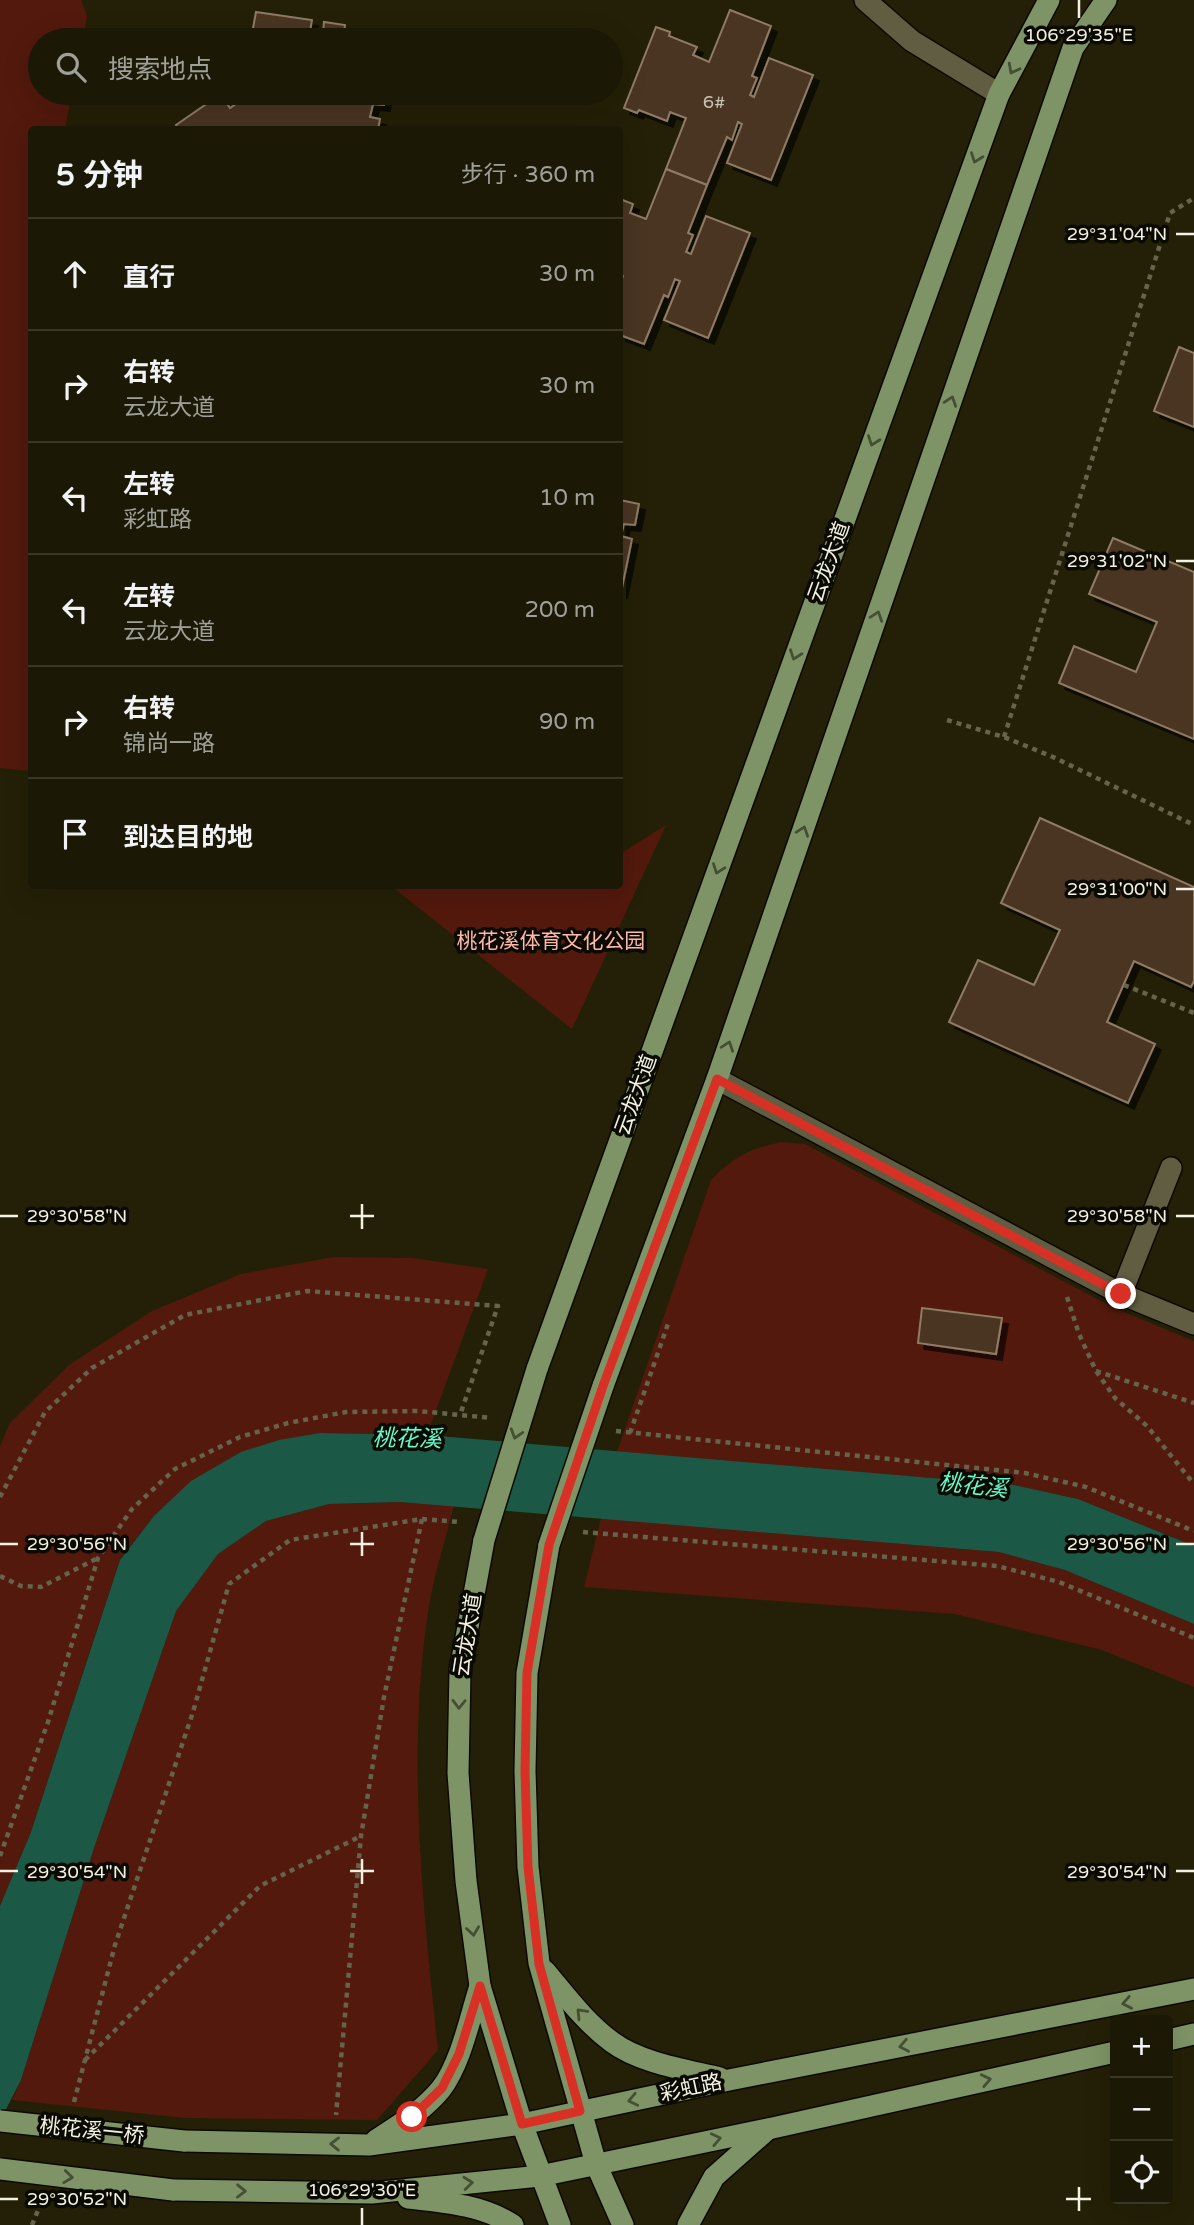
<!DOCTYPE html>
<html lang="zh">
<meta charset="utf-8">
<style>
:root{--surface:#1b1805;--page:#282513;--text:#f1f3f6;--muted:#a0a09a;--line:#393727}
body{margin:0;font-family:"Varela Round","Noto Sans SC",sans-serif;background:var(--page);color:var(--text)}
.controls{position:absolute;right:21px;bottom:21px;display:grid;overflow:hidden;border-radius:7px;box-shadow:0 7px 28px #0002}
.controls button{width:63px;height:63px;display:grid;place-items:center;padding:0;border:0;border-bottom:2px solid var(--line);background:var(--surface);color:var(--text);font:35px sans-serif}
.stop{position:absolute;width:21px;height:21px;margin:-16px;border:5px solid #d93025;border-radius:50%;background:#fff}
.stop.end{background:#d93025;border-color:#fff;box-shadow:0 2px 7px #0008}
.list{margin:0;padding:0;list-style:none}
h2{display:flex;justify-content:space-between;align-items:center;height:91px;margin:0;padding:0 28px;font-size:30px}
h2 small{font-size:23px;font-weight:400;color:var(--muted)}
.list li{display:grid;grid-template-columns:46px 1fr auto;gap:21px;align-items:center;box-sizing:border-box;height:112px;padding:0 28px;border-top:2px solid var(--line)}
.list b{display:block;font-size:26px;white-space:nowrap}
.list p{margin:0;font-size:23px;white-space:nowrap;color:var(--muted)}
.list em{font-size:23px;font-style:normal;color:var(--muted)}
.icon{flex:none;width:38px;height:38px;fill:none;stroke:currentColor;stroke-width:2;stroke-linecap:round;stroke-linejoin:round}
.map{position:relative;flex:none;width:1194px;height:2225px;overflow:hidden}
.search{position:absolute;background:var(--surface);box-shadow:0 7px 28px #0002;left:28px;top:28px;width:595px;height:77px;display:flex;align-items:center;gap:18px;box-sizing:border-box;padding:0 24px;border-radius:38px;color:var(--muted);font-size:26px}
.panel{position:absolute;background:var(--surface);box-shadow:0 7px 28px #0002;left:28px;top:126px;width:595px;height:763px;border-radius:7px}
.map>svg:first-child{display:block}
.green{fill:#53190d}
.water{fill:#1c5846}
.building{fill:#483522;stroke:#907b65;stroke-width:2;filter:url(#shadow)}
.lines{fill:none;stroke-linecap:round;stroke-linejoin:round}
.minor-casing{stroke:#0d0900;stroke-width:24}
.major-casing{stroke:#0d0900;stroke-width:24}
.path{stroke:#66634d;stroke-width:4.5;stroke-dasharray:5 5;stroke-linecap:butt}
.minor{stroke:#615d42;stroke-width:21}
.major{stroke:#7e9466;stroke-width:21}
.major-bridge-casing{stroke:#0d0900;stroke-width:24;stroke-linecap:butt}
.major-bridge{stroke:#7e9466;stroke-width:21}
.oneway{stroke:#444f34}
.route{stroke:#d93025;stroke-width:9}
.ticks{fill:none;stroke:#f3f1e1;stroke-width:2.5}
.labels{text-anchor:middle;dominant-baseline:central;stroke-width:7;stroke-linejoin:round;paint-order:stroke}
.number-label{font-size:18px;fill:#c8c2b1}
.street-label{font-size:21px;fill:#f3f1e1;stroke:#0b0a02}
.park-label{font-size:21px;fill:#feb6a6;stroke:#0b0a02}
.water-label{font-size:23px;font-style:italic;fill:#62facd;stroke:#0b0a02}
.ticks-label{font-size:18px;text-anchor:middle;fill:#f3f1e1;stroke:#0b0a02;stroke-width:7;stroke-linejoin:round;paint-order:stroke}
</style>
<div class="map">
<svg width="1194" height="2225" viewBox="0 0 1194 2225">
<defs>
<filter id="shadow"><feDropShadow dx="6" dy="6" stdDeviation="0" flood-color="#0009"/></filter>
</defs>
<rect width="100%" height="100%" fill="#242007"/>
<!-- green -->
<g class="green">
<path d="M0,0H81L87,16L83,40H40V93H72L65,129L32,130L31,771L0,768Z"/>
<path d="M666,825L572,1029L391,886H620V854Z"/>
<path d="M781,1142L805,1144L1114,1308L1194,1341V1546L1078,1499L1014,1485L617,1452L711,1180C734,1157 749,1149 781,1142Z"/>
<path d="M333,1257L412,1258L488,1269L427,1435L320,1433L154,1516L120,1559L31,1832L0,1906V1446L10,1423L69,1365L152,1311L241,1274Z"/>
<path d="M400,1502L454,1505C445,1542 432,1581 427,1619C407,1762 423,1907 438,2050L377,2120L185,2118L12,2100L21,2080L94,1848L176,1611L218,1554L266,1521L329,1504Z"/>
<path d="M601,1518L999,1552L1065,1570L1194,1624V1687L1102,1650L955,1614L584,1587Z"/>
</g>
<!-- water -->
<path class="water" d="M320,1433L427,1435L1014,1485L1078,1499L1194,1546V1624L1065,1570L999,1552L400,1502L329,1504L266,1521L218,1554L176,1611L94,1848L21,2080L0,2121V1906L31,1832L120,1560L154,1516L191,1481L241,1452L279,1440Z"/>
<!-- building -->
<g class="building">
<path d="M730,10L771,26L752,76L757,78L750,95L754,97L769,58L813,75L771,180L727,163L742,124L738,122L732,140L727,137L707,185L666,169L686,118L670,112L667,121L639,110L637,113L624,108L656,27L670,32L669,36L697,47L693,55L709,62Z"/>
<path d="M256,12L312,20L310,31L323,32L324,22L345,25L343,40L251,39Z"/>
<path d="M244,93H323L326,97L332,93H386L384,105L373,104L370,117L380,119L378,130H179L176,125L221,94L230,108L246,97Z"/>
<path d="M666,169L707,185L688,233L693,235L686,252L691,254L706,216L750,233L708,338L664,320L680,281L675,279L668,297L664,295L644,344L620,335V284L623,276L620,275V199L633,204L630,213L646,219Z"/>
<path d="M1179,347L1194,353V427L1154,411Z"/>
<path d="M620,500L639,504L635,525L624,524L621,536L632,539L621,593Z"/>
<path d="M1113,538L1194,572V739L1059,683L1074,646L1136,672L1157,622L1089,594Z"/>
<path d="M1040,818L1194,887V981L1191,987L1134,961L1107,1022L1155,1044L1128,1103L949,1022L978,960L1034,985L1060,930L1001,903Z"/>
<path d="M922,1308L1002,1318L996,1354L918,1343Z"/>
</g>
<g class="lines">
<defs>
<g id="minor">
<path d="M865,0L912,41L999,94"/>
<path d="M717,1079L1121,1294L1194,1324"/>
<path d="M1121,1294L1171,1168"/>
</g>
<g id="major">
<path d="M537,1369L999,94L1049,0"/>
<path d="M603,1386L717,1079L1073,48L1106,0"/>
<path d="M484,1540L460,1670L458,1773L466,1881L480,1986L522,2124L560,2225"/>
<path d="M549,1545L527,1673L525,1771L528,1867L539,1963L596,2164L623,2225"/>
<path d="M545,1971C566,1996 585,2022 612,2042C640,2063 687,2070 720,2078"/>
<path d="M1168,2040L1194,2034"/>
<path d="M376,2140C399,2125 423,2111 441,2089C461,2063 470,2017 480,1986"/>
<path d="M184,2141L369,2145L522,2124L729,2080L1194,1989"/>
<path d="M173,2190L372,2193L540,2176L768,2129L1115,2052"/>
<path d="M408,2198C444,2202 483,2205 513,2225"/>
<path d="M688,2225L714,2177L768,2129"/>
</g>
</defs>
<!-- minor casing -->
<use href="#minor" class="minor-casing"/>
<!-- major casing -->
<use href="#major" class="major-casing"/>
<!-- path -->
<g class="path">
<path d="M947,720L1004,737L1053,757L1194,825"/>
<path d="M1004,737L1170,213L1194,198"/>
<path d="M1124,985L1194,1013"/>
<path d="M1067,1297L1079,1334L1096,1371L1115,1398L1147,1426L1194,1484"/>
<path d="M1096,1371L1194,1403"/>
<path d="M616,1431L1025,1473L1086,1487L1194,1531"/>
<path d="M630,1433L669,1321"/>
<path d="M0,1497L45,1412L92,1368L185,1315L307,1291L498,1306L460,1415"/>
<path d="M422,1519L459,1522"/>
<path d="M583,1532L997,1566L1059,1582L1194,1638"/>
<path d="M0,1576L21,1586L41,1587L98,1558"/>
<path d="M0,1856L48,1722L98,1558L132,1509L175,1469L240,1437L288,1423L346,1412L418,1411L492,1418"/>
<path d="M85,2060L260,1886L361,1836"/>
<path d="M74,2102L115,1945L193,1712L229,1584L290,1540L422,1519L384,1697L361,1836L336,2115"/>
<path d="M32,2225L41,2203"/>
</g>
<!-- minor -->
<use href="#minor" class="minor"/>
<!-- major -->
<use href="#major" class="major"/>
<defs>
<g id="major-bridge">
<path d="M484,1540L537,1369"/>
<path d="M549,1545L603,1386"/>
<path d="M0,2121L184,2141"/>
<path d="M0,2169L173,2190"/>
</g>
</defs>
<!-- major-bridge casing -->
<use href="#major-bridge" class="major-bridge-casing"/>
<!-- major-bridge -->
<use href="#major-bridge" class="major-bridge"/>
</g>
<!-- one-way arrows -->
<defs><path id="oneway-chevron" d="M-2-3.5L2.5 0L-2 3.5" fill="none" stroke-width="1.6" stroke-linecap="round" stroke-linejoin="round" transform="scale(1.75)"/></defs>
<g class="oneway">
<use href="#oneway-chevron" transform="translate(1013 69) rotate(118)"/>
<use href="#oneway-chevron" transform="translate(976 158) rotate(110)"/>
<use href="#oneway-chevron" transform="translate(951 401) rotate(-71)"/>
<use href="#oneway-chevron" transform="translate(873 441) rotate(110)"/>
<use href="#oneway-chevron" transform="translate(877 616) rotate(-71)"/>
<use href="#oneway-chevron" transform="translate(795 655) rotate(110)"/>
<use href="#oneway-chevron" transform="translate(803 831) rotate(-71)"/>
<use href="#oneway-chevron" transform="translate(718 869) rotate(110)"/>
<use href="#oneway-chevron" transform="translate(728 1046) rotate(-71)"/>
<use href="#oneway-chevron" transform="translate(516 1434) rotate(107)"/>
<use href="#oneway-chevron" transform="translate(459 1704) rotate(91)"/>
<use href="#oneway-chevron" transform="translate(473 1931) rotate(82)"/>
<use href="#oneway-chevron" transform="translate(1127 2003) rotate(169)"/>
<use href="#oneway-chevron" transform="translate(581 2013) rotate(-134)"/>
<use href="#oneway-chevron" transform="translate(904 2046) rotate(169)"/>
<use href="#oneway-chevron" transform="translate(986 2080) rotate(-12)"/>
<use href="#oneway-chevron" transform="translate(633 2100) rotate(168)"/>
<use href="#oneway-chevron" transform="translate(716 2139) rotate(-12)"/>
<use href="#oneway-chevron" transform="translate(335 2144) rotate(-179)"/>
<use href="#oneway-chevron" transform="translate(68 2177) rotate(7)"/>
<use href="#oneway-chevron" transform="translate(468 2183) rotate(-6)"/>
<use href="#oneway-chevron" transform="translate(241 2191) rotate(1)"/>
</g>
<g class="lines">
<!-- route -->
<path class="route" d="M412,2117L442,2088L459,2054L480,1986L522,2124L580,2111L539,1964L528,1867L525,1771L527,1673L549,1545L603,1386L717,1079L1121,1294"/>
</g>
<!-- ticks -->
<path class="ticks" d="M1079,0V18M1176,234H1194M1176,561H1194M1176,889H1194M362,1204V1229M0,1216H18M350,1216H374M1176,1216H1194M362,1532V1556M0,1544H18M350,1544H374M1176,1544H1194M362,1859V1884M0,1871H18M350,1871H374M1176,1871H1194M1079,2187V2211M0,2199H18M1066,2199H1091M362,2208V2225"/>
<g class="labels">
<!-- number labels -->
<g class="number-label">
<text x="714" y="102">6#</text>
</g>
<!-- street labels -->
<g class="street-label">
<text transform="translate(829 562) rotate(-70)">云龙大道</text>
<text transform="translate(636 1095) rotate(-70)">云龙大道</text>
<text transform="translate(468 1635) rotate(-81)">云龙大道</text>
<text transform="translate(691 2088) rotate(-12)">彩虹路</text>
<text transform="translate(92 2131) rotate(6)">桃花溪一桥</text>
</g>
<!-- park labels -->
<g class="park-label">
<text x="551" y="941">桃花溪体育文化公园</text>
</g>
<!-- water labels -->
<g class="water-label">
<text transform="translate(407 1439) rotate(1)">桃花溪</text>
<text transform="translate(973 1486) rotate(6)">桃花溪</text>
</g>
</g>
<g class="ticks-label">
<text x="1079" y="41">106°29'35"E</text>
<text x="1117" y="240">29°31'04"N</text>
<text x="1117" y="567">29°31'02"N</text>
<text x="1117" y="895">29°31'00"N</text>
<text x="77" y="1222">29°30'58"N</text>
<text x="1117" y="1222">29°30'58"N</text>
<text x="77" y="1550">29°30'56"N</text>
<text x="1117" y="1550">29°30'56"N</text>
<text x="77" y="1878">29°30'54"N</text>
<text x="1117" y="1878">29°30'54"N</text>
<text x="362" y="2196">106°29'30"E</text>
<text x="77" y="2205">29°30'52"N</text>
</g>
</svg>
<div class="controls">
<button>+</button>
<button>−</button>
<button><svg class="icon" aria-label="locate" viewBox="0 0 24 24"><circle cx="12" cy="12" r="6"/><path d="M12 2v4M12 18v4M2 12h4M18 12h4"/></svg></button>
</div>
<div class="stop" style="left:412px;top:2117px"></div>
<div class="stop end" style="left:1121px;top:1294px"></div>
<div class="search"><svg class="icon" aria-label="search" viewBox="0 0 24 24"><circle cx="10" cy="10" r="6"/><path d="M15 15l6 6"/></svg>搜索地点</div>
<section class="panel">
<h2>5 分钟<small>步行 · 360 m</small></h2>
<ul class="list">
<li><svg class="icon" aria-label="ahead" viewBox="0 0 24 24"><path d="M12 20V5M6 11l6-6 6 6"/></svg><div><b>直行</b></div><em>30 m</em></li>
<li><svg class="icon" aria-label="right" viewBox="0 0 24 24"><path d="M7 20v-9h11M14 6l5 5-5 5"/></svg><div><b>右转</b><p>云龙大道</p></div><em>30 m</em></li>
<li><svg class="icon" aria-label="left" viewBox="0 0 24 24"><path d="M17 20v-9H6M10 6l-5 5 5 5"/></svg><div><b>左转</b><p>彩虹路</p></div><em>10 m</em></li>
<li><svg class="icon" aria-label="left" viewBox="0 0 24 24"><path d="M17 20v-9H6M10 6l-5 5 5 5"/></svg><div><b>左转</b><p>云龙大道</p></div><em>200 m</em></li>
<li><svg class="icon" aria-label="right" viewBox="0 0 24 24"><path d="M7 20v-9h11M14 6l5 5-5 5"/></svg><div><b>右转</b><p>锦尚一路</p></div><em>90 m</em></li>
<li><svg class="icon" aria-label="arrive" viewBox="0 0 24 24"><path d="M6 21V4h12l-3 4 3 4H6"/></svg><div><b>到达目的地</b></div></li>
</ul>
</section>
</div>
